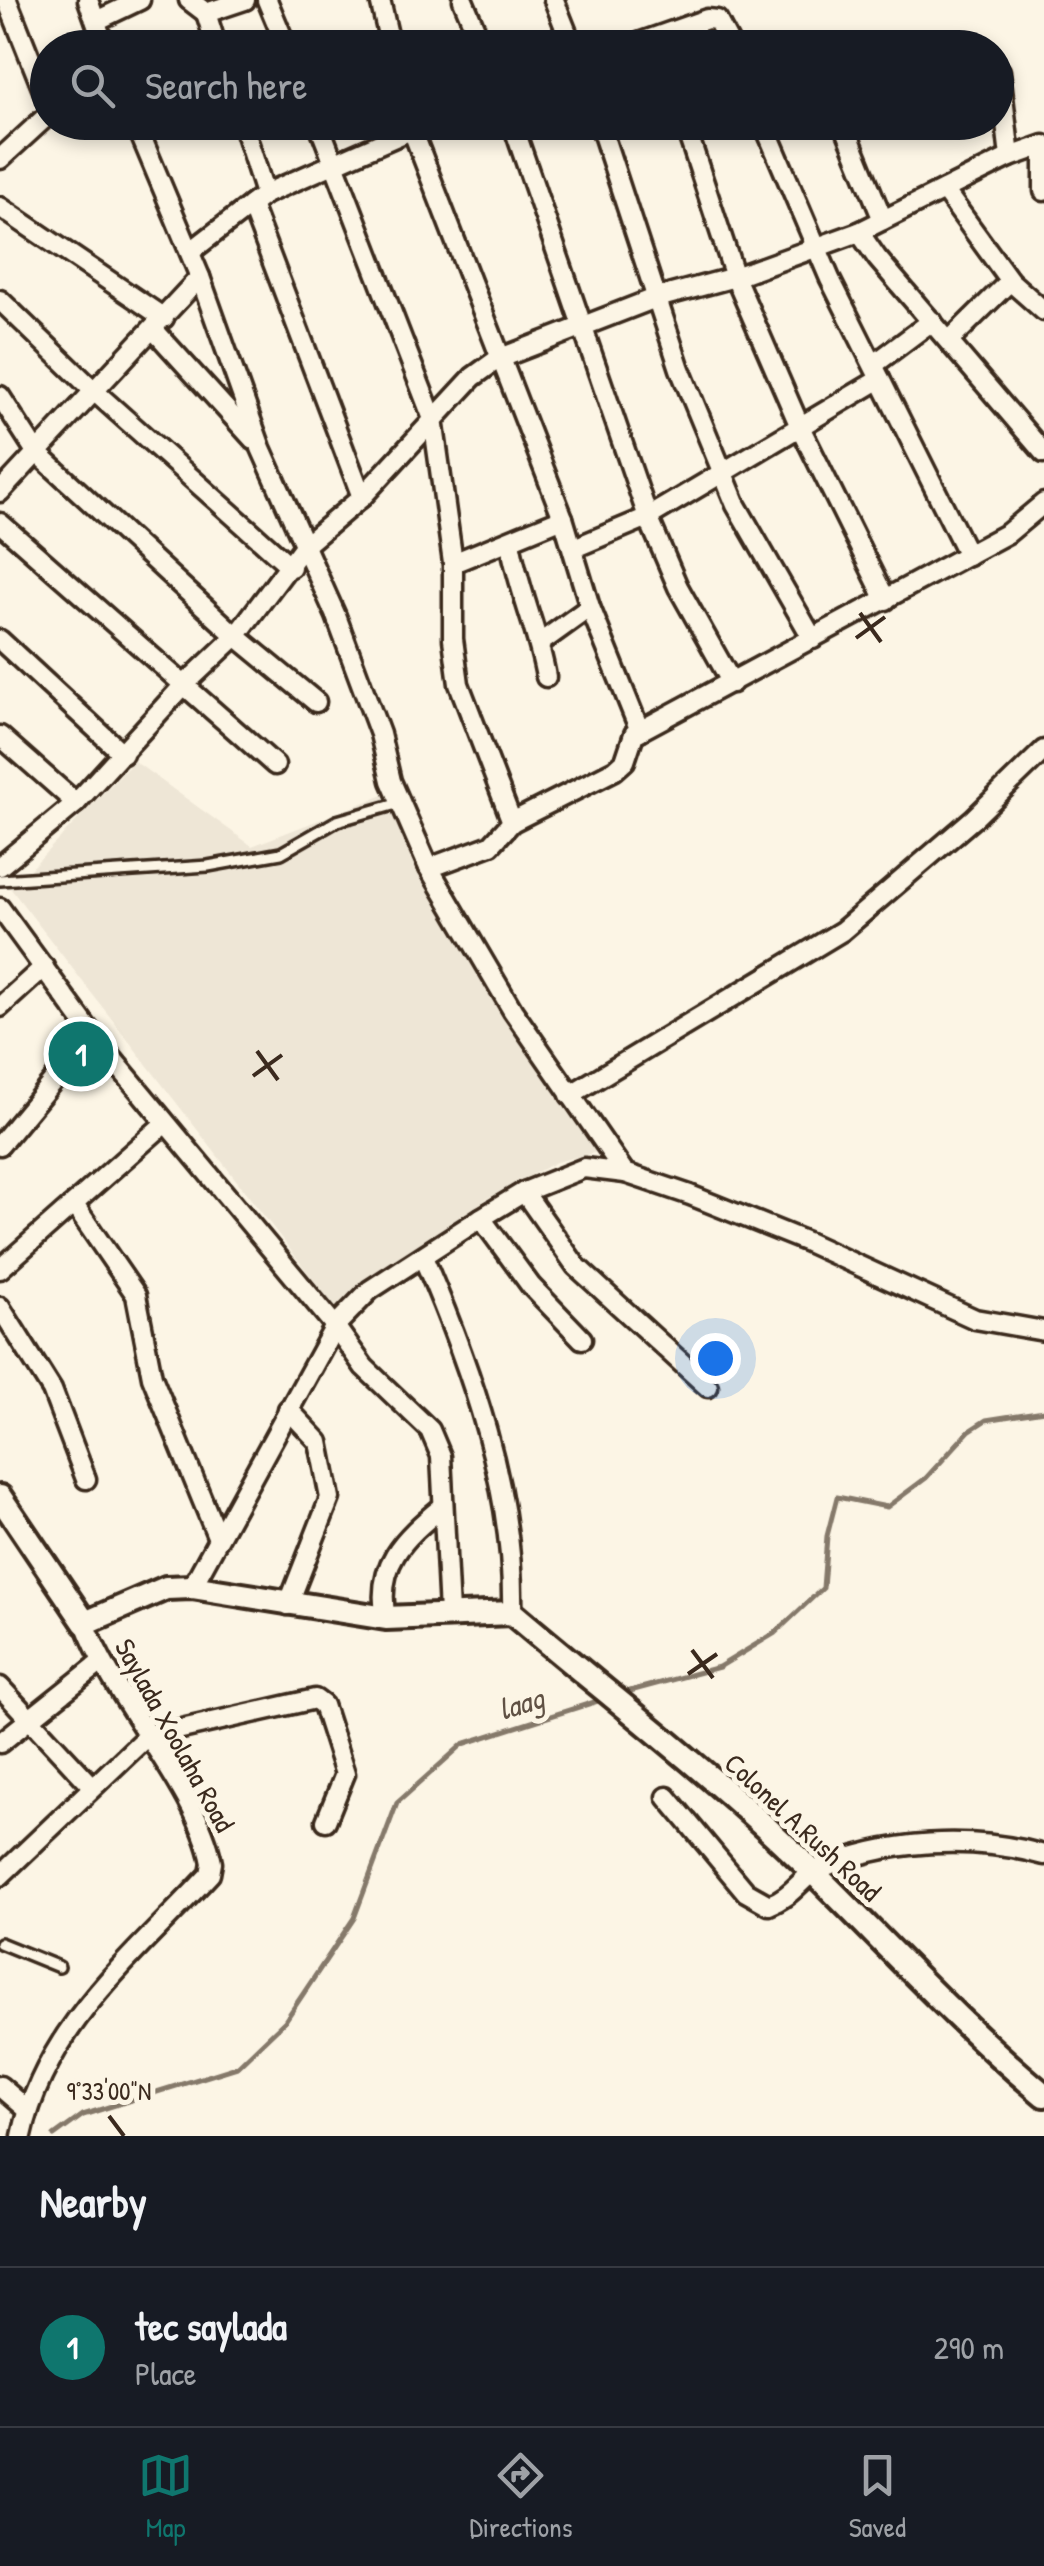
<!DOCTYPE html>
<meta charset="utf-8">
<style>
:root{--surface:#171b24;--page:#242831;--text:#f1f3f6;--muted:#9ea1a6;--line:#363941;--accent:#0f766e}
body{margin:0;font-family:"Patrick Hand",sans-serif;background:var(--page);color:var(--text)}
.you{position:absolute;left:715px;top:1358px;width:35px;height:35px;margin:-25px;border:8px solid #fff;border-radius:50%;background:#1a73e8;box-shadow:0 0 0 15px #1a73e833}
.badge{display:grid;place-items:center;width:65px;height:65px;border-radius:50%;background:var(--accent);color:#fff;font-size:32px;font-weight:700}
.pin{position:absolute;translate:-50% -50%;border:5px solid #fff;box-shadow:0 2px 10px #0006}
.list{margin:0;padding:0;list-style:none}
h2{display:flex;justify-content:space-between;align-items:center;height:130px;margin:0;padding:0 40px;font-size:42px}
h2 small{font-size:32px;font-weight:400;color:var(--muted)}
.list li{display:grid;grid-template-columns:65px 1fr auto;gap:30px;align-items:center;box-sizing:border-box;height:160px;padding:0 40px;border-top:2px solid var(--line)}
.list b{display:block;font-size:38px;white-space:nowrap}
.list p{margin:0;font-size:32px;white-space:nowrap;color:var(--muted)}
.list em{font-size:32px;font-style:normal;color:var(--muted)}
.icon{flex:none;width:55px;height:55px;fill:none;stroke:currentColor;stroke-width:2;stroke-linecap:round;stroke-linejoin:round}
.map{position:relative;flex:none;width:1044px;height:2136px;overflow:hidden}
.search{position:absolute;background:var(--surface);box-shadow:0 5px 15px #0003;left:30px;right:30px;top:30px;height:110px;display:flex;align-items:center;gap:25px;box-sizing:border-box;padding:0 35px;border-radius:55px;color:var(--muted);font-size:38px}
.sheet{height:290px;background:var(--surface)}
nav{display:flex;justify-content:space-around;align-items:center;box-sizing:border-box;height:140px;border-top:2px solid var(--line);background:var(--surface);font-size:28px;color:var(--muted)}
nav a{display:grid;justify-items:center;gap:5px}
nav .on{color:var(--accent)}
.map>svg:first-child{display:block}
.built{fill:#eee6d6}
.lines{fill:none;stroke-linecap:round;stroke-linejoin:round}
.stream{stroke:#85796b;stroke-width:5}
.lane-casing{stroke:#3b2a1e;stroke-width:16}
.street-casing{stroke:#3b2a1e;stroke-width:25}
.secondary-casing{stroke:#3b2a1e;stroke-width:30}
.lane{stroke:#fcf5e5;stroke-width:9}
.street{stroke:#fcf5e5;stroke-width:18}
.secondary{stroke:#fcf5e5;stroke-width:22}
.ticks{fill:none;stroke:#3b2a1e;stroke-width:4}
.labels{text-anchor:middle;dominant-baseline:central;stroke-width:10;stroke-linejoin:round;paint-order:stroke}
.street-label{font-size:28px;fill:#3b2a1e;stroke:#fcf5e5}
.water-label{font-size:30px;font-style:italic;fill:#605144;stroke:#fcf5e5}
.ticks-label{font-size:25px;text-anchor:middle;fill:#3b2a1e;stroke:#fcf5e5;stroke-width:10;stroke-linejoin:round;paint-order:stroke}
</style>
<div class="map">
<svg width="1044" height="2136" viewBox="0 0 1044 2136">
<rect width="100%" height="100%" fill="#fcf5e5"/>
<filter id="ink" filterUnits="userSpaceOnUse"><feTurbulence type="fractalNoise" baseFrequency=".01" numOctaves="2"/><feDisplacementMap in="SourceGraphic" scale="20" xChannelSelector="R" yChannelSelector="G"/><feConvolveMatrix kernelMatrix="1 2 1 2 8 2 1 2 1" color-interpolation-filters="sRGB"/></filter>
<g filter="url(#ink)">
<!-- built -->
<path class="built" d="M134,761L252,846L386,794L601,1151L556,1162L486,1199L336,1309L11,889Z"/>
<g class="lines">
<!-- stream -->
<g class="stream">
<path d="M619,1694L719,1667L775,1633L823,1588L827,1536L837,1497L887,1507L926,1478L969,1431L986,1420L1044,1411"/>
<path d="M54,2136L83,2115L237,2067L285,2021L354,1918L397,1803L463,1744L604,1699"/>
</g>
<defs>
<g id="lane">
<path d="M0,880L208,866L281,853L337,821L400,803"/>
<path d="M0,1943L59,1967"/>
</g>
<g id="street">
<path d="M7,0L48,103"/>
<path d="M88,0L105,48"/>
<path d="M189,0L206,13L245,0"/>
<path d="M267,0L287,48"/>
<path d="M380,0L391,48"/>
<path d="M463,0L483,48"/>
<path d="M554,0L573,48"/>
<path d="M206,13L217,48"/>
<path d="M96,21L140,0"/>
<path d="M624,48L707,19L717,20L732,48"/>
<path d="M1000,71L1010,157"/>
<path d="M135,122L200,277L261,448L336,616L380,734L391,781L429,868L491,845L512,822L615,770L625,761L634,734L1008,533L1044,503"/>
<path d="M242,122L265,194"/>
<path d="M318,122L433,419L453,563V639L459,684L512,822"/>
<path d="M409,122L563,518L590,607L640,731"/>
<path d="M512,122L648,517L678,587L732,683"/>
<path d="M599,122L680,369L736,505L813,639"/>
<path d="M684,122L735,277L801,429L886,600"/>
<path d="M763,122L830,279L968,555"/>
<path d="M843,122L883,220"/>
<path d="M1044,156V191"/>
<path d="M0,159L48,115"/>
<path d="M944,190L1010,281L1044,311"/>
<path d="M251,205L362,497"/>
<path d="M0,207L164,318"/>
<path d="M859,232L877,258L1044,453"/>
<path d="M190,252L265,194L429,122"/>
<path d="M0,300L94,391L291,567"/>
<path d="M153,329L254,440"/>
<path d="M949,341L1010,281"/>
<path d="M876,363L932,321"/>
<path d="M0,396L36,452L236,636L316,702"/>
<path d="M0,492L200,277"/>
<path d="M0,523L275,765"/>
<path d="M510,541C518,590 538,630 546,677"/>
<path d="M574,548L648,517L880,379"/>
<path d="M453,563L563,518"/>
<path d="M0,640L123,754"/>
<path d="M540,643L590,607"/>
<path d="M0,736L76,803"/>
<path d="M0,866L76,803L183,686L236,636L303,547L362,497L473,377L498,359L653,299L735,277L859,232L1010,157L1044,145"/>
<path d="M429,868L513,1011L625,1173"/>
<path d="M0,908L92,1034L335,1326L364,1367L430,1430L441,1456L449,1613"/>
<path d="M0,1007L44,967"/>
<path d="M570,1095L842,931L974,818L1044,750"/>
<path d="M0,1145L92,1034"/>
<path d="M524,1192L576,1266L708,1387"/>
<path d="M75,1206L136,1295L152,1377L217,1536"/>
<path d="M481,1218L531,1286L582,1339"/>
<path d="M423,1257C471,1368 515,1491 512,1613"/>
<path d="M0,1269L164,1124"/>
<path d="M0,1307L52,1390L86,1479"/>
<path d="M192,1587L335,1326L370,1290L481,1218L524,1192L584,1168L625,1173L690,1195L807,1242L975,1319L1044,1331"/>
<path d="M288,1605L330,1498L319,1442L288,1409"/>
<path d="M386,1618C375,1565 403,1539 442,1507"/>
<path d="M0,1687L91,1785"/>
<path d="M0,1743L100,1663"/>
<path d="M667,1797L746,1892L769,1905C793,1896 801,1878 817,1870C887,1839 972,1835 1044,1855"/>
<path d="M0,1876L146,1737L315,1699L323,1705L345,1774L326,1821"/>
<path d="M0,2086L28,2110"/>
<path d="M22,2136C45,2026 137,1953 210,1874L212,1863C198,1789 113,1700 85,1623"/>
</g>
<path id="secondary" d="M0,1497L85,1623L166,1588L192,1587L386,1618L512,1613C612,1698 719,1779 813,1872C890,1948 961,2026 1044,2095"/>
</defs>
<!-- lane casing -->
<use href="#lane" class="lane-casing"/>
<!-- street casing -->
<use href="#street" class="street-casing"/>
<!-- secondary casing -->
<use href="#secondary" class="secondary-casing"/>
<!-- lane -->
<use href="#lane" class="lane"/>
<!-- street -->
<use href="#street" class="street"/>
<!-- secondary -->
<use href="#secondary" class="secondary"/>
</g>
</g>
<!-- ticks -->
<path class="ticks" d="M860,613L881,642M856,638L885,617M257,1051L278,1080M253,1076L282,1055M692,1650L713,1678M688,1674L717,1654M109,2116L124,2136"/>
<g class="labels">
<!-- street labels -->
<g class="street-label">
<text transform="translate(175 1735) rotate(61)">Saylada Xoolaha Road</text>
<text transform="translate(803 1827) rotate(43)">Colonel A.Rush Road</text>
</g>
<!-- water labels -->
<g class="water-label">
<text transform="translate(521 1703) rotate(-17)">laag</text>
</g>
</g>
<g class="ticks-label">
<text x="109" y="2100">9°33'00"N</text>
</g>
</svg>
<div class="you"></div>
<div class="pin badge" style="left:81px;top:1054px">1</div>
<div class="search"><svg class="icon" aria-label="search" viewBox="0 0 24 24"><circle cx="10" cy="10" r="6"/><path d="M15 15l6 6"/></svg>Search here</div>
</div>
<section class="sheet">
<h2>Nearby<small></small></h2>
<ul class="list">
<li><span class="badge">1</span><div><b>tec saylada</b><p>Place</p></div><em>290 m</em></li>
</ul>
</section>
<nav>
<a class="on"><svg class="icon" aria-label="map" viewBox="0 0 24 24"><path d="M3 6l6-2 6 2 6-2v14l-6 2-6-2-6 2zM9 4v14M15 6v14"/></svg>Map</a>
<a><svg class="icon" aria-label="directions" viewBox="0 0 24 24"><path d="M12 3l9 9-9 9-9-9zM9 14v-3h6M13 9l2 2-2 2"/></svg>Directions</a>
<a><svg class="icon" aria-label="saved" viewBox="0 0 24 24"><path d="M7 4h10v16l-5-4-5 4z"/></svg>Saved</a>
</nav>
